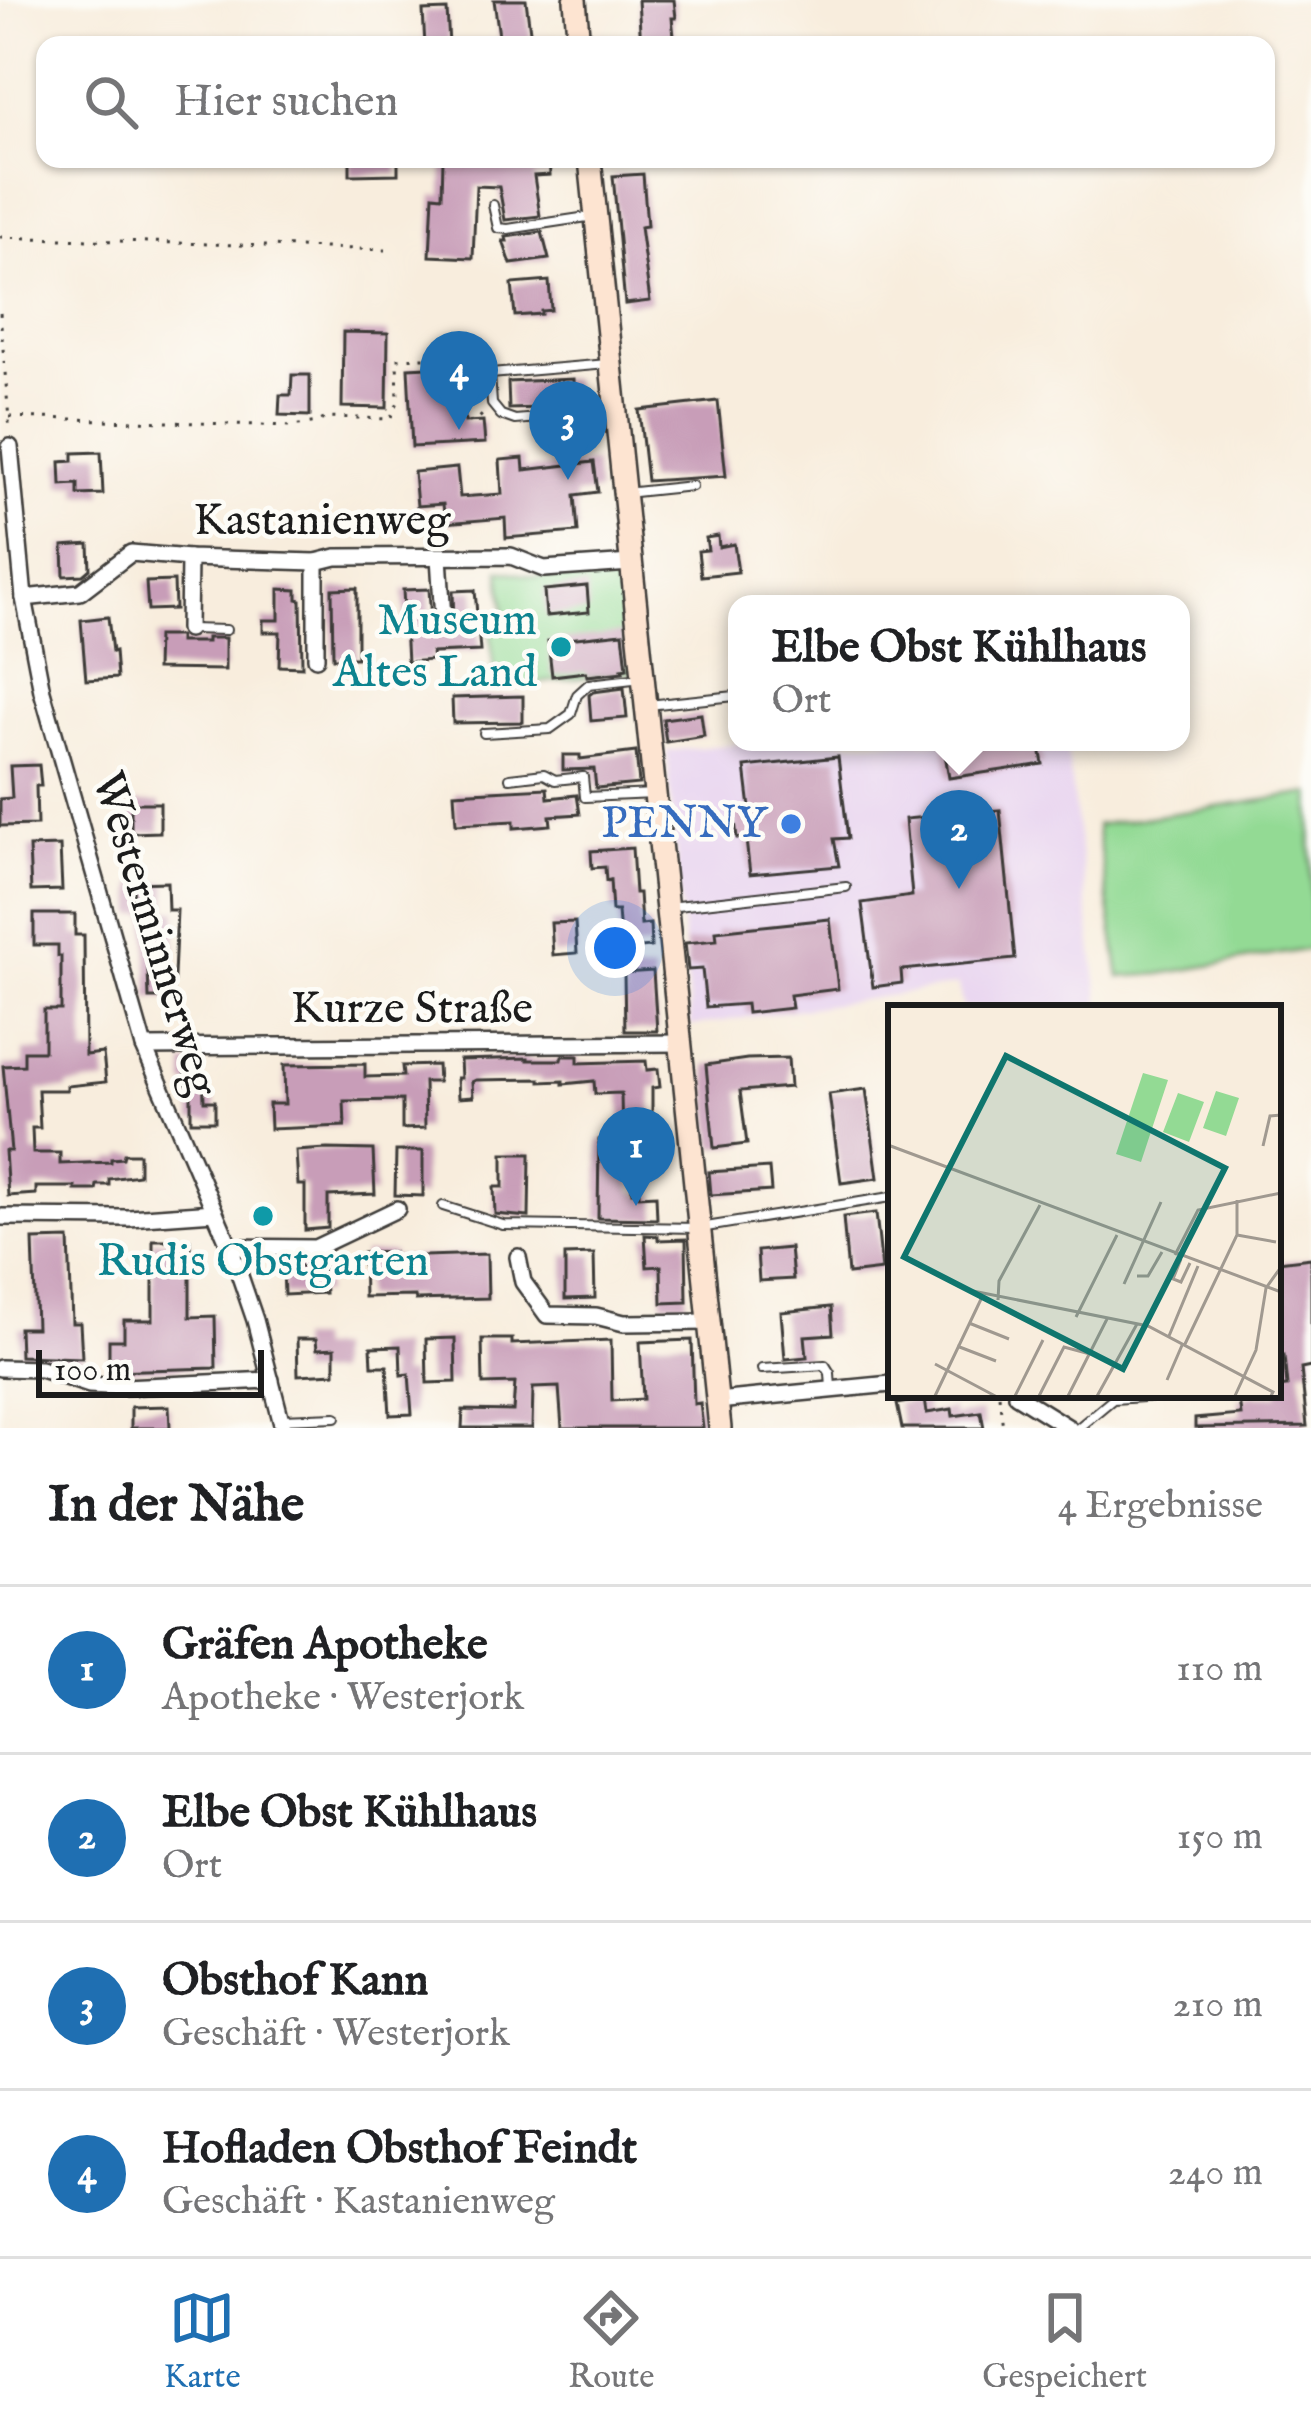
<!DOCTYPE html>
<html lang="de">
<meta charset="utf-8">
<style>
:root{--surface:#fff;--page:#f2f2f2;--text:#202124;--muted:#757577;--line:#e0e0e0;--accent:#1f6fb2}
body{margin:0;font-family:"IM FELL English",serif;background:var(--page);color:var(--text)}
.scale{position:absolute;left:36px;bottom:30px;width:228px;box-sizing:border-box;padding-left:12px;border:6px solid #1c1c1c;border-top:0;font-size:33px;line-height:42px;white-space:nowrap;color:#1c1c1c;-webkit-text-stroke:9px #fdfcf7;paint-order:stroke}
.you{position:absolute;left:615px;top:948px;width:42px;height:42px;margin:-30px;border:9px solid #fff;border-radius:50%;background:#1a73e8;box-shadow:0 0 0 18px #1a73e833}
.badge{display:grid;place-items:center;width:78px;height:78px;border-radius:50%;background:var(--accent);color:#fff;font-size:39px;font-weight:700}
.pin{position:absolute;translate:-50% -99px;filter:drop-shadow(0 3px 6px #0008)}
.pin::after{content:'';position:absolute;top:63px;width:42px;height:36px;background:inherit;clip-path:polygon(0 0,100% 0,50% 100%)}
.popup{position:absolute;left:728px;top:595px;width:462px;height:156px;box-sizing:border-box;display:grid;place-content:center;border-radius:24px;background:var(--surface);filter:drop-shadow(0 3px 9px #0005);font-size:39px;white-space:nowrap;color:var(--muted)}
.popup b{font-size:45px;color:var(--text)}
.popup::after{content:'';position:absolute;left:50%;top:100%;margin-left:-24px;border:24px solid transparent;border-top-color:var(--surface)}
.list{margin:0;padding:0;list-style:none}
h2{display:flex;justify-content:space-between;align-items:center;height:156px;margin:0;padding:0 48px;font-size:51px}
h2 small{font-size:39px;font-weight:400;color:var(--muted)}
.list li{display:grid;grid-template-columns:78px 1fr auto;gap:36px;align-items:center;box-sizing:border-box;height:168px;padding:0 48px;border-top:3px solid var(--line)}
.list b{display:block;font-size:45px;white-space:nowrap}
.list p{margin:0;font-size:39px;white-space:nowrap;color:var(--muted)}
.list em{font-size:39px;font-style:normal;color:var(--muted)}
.icon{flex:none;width:66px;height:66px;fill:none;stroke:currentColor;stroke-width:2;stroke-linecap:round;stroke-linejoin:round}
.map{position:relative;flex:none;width:1311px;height:1428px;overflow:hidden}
.search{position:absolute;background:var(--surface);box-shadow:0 3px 9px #0004;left:36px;right:36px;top:36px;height:132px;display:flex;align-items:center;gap:30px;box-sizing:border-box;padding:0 42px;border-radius:24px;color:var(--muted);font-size:45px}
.sheet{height:828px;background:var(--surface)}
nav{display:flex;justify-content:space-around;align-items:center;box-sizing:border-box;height:168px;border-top:3px solid var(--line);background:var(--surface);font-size:33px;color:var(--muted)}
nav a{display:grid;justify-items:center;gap:6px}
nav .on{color:var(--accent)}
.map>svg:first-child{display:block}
.built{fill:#e7d2ef}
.green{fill:#93da94;stroke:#587b58;stroke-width:3}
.building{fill:#c89db8}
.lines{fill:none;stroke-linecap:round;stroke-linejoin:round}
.service-casing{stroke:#3d3b39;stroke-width:12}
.minor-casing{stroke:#3d3b39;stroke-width:20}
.secondary-casing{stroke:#3d3b39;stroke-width:26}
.path{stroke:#3d3b39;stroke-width:3;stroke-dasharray:3 9;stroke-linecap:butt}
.service{stroke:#fff;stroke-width:8}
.minor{stroke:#fff;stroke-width:15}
.secondary{stroke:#fde4d1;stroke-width:21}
.culture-dot{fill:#0f9aa8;stroke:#fdfcf7;stroke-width:4.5}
.shop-dot{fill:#3f7fe0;stroke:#fdfcf7;stroke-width:4.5}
.labels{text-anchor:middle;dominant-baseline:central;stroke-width:9;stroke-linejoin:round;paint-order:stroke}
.street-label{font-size:45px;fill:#1c1c1c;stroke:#fdfcf7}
.culture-label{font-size:45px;fill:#0d838f;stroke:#fdfcf7;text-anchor:end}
.shop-label{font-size:45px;fill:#366cbe;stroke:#fdfcf7;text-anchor:end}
.inset-road{fill:none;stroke:#a09990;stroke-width:3}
.view{fill:#0f766e;fill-opacity:0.15;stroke:#0f766e;stroke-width:6}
.inset-edge{fill:none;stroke:#1c1c1c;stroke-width:6}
</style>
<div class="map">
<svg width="1311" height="1428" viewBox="0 0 1311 1428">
<rect width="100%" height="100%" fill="#fdfcf7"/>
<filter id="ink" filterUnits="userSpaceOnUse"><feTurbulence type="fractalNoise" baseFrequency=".00833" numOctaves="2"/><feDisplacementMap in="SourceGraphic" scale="24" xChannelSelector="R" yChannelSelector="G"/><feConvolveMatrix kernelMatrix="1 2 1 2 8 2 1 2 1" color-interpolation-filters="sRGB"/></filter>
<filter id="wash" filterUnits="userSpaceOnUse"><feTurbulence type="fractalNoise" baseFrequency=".004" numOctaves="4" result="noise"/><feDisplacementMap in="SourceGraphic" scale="48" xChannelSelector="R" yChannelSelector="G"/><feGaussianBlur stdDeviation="2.7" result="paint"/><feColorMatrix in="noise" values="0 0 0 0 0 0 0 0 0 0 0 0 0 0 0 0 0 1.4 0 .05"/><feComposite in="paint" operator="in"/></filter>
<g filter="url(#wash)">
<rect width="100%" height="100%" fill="#f8eddd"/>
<!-- built -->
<path class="built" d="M756,742H1066L1100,1005L1085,1008H963L958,985L691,1026L667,751Z"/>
<!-- green -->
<g class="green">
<path d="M500,570L536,577L614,576L624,589L634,672L495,688L490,622L505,620Z"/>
<path d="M1311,793V949L1160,974L1120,977L1096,825Z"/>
</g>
<g id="blocks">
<!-- building -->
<g class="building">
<path d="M494,0H526L531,39L500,43Z"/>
<path d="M638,0H674L676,18H672L675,45H641Z"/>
<path d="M447,10L449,45H425L423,11Z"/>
<path d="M350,159H398V174L350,175Z"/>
<path d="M443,159H549L550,175L534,176L540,216L505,220L499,187L476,186L473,258L430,256L433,195L442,196Z"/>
<path d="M643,174L647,226L640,227L650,301L625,304L613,176Z"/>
<path d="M542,232L549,259L511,264L503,241H507L506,237Z"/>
<path d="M549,281L551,310L541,311V314L515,316L512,284Z"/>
<path d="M343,332L388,333L387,408L342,407Z"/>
<path d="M468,365L469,390H463L465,422L483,421L485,443L412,447L408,368Z"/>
<path d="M292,375H310V416L279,415L280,395H291Z"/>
<path d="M573,379L574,407L509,409L508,382Z"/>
<path d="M718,401L726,476L647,481L639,410Z"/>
<path d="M101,452L103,494L78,495V484L61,485L60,462L73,461V453Z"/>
<path d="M523,458L524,470L594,462L598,492L575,495L578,532L506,538L505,518L445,523L443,504L417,506L414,472L457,468L460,497L502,494L500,460Z"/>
<path d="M718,536L719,547L734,544L738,572L701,576L698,551L708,550L706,538Z"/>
<path d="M89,544L90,569L83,575L64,576L63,546Z"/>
<path d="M174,581L175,609L148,610L146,582Z"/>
<path d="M587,586L589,612L546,616L544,590Z"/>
<path d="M357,588V658H333L332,589Z"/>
<path d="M279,589L297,590V599L301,600L302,667L279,666L280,632H263V620H279Z"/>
<path d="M429,589L431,621L434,627L443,631L451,628L454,623L453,591L475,590L480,651L432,653L433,660L407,662L403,590Z"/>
<path d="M108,617L112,652L115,651L117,678L86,680L81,620Z"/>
<path d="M623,633L627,668L622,669L623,672L587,676L586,672L552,676L548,641Z"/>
<path d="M157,636H179V642H207V638H225V670L156,669Z"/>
<path d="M624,688L627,718L591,721L589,695L593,692Z"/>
<path d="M523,696V722L453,723L452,698Z"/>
<path d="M701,714L704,736L666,742L663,719Z"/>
<path d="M943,742H1039L1043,764L949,778Z"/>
<path d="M636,752L639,784L596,788L594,769L563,770V755H580V759Z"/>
<path d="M838,757L848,838L834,839L839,866L750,874L746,840L737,838L734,811L750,808L745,767Z"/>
<path d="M39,765L41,786H36L37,825L0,826V799L12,798L10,766Z"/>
<path d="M547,788L548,798L577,795L580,814L550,816L551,825L514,828V821L456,824L454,793Z"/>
<path d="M131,803H160V832L131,833Z"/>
<path d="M1000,810L1015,959L901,970L902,983L873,987L862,903L912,896L905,819Z"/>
<path d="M60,846L62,890L31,891L29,847Z"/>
<path d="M632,848L635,893H639L641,925L650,924L651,947L621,950L618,911H612L610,880L606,881L605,867L592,868L591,851Z"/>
<path d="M167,882L168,910H177L173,998H149L146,914L134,915L133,883Z"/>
<path d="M34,914H75V935H84L85,1055L103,1053L106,1082L67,1086V1090H38L40,1128H32L33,1153H60V1164L111,1162V1159L123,1158L124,1154H139V1175L109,1179V1185H97L96,1190H75V1187H36V1194L8,1196L5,1151H11L3,1066L24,1065V1051H44V1010H61V956H58V945H34Z"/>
<path d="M830,919L838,989L790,995L792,1008L747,1013L746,1004L706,1007L702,969L688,970L685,943L717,940L716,931Z"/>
<path d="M575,922L577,953L553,955L551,923Z"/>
<path d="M653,971L657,1031H625L624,973Z"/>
<path d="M562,1056H578V1063L646,1061L647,1070L658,1069L660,1087L652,1088V1120H659L660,1133H654V1159H631L632,1192H639V1196L656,1195L657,1219L598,1218L599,1140H622L621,1093L595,1094L594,1081L563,1084V1081L540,1082V1079L476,1080L472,1082L473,1097L458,1098L457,1078H461L460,1060L528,1058V1060H561Z"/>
<path d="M788,1058L790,1087L740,1091L747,1144L714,1148L706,1065L747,1059Z"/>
<path d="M184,1064H203L204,1101H215V1121H191V1084H185Z"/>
<path d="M365,1064V1077L403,1076L402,1066L437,1065L438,1082H424L425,1128L402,1129V1100L344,1101L345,1126L270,1129L269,1104H285L284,1065Z"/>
<path d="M866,1089L878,1178L841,1183L829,1094Z"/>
<path d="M327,1149L373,1150L375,1194L328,1196V1228L305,1230V1185H298L296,1151Z"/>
<path d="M396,1151H423V1196L395,1195Z"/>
<path d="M503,1154H530L529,1217L495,1214L494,1187H503Z"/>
<path d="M769,1168L771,1191L711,1195L709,1172Z"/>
<path d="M876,1213L882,1270L848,1274L843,1217Z"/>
<path d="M645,1235L658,1236V1240L686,1239L687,1302L662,1303L661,1266L647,1267Z"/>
<path d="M69,1239L72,1323H80L82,1358L20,1356L19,1328H36L33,1240Z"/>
<path d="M153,1240H190V1317L215,1316L216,1368L109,1371V1340H124V1320H153Z"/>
<path d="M790,1248L793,1279L759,1281L757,1251Z"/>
<path d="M393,1252V1257L487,1254L488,1298L416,1300L415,1296L364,1297L363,1253Z"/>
<path d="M594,1254L595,1298L565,1299V1255Z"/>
<path d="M1311,1258V1367L1301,1369L1307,1426L1195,1428V1419L1241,1415L1239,1399L1247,1398V1395H1278V1387L1287,1386L1284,1356L1278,1357V1262Z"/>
<path d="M323,1265L325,1293L284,1295L283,1267Z"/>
<path d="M831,1307L833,1334L805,1336L807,1357L785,1359L781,1312Z"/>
<path d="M455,1338L456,1382L427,1383L426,1339Z"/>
<path d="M297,1339H316L317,1349L335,1348V1373L298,1375Z"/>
<path d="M482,1339H512V1344L611,1340L612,1401L643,1399L640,1342L692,1340L694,1404L700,1403L703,1428H562L559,1387L533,1388L532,1428H462L463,1410L513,1411L515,1383L483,1384Z"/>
<path d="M400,1346L401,1375L409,1374L412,1414L390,1415L387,1366H372L371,1347Z"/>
<path d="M925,1399L927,1413L952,1409L953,1416L981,1412L984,1428H902L897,1404Z"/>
<path d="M169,1406L170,1428H131V1407Z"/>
</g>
</g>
</g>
<g filter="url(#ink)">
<use href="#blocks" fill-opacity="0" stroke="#3d3b39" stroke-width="3"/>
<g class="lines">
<defs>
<g id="service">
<path d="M493,205L498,228L508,229L594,216"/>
<path d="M608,364L490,374L492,404L501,415L515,420L611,412"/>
<path d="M625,493L692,486"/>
<path d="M189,629L226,630"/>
<path d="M648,705L735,696"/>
<path d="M484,733L550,729L571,714L577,695L589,684L642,678"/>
<path d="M510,778L544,774L555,780L583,777L585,797L655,794"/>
<path d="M668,907L846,887"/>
<path d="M443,1206L503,1225L700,1228L891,1197"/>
<path d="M762,1369L825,1365L830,1373L831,1388"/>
<path d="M282,1419L336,1417"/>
<path d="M1078,1428L1113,1399L1174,1395"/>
</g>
<g id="minor">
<path d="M10,447L24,598L42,691L144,1047L230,1247L255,1320L283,1428"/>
<path d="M439,557L443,619"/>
<path d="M316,562V658"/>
<path d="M24,598L80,592L131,553L189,558L316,562L336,557L511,556L544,569L631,563"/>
<path d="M188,629L189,558"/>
<path d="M144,1047L681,1043"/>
<path d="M0,1217L129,1218L214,1212"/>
<path d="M230,1247L315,1248L397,1209"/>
<path d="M518,1257L523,1282L547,1315L596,1316L624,1323L709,1322"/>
<path d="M0,1368L41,1369L89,1385L124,1387L271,1380"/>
<path d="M1016,1395L1069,1428"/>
<path d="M717,1401L891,1384"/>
</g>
<g id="secondary">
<path d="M575,0L579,45"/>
<path d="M590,159L720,1428"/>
</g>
</defs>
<!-- service casing -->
<use href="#service" class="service-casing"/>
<!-- minor casing -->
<use href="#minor" class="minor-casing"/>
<!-- secondary casing -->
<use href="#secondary" class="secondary-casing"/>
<!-- path -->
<g class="path">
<path d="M0,237L386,250"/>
<path d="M0,313L10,431"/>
<path d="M10,417L292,426L318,422L328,417L390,419L398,402L397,359L473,356L482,365"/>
<path d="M469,422L477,420L482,415"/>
<path d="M999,1395L1003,1428"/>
</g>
<!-- service -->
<use href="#service" class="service"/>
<!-- minor -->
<use href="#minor" class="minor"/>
<!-- secondary -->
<use href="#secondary" class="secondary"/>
</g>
</g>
<!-- markers -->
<g class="culture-dot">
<circle cx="561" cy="647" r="12"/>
<circle cx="263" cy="1216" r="12"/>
</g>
<circle class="shop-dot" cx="791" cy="824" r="12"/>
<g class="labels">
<!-- street labels -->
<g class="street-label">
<text x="322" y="521">Kastanienweg</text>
<text transform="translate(154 934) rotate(73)">Westerminnerweg</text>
<text x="412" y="1009">Kurze Straße</text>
</g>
<!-- culture labels -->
<g class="culture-label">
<text x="537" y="621">Museum<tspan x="537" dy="52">Altes Land</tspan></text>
<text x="263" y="1262" text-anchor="middle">Rudis Obstgarten</text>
</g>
<!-- shop labels -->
<g class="shop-label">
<text x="767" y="824">PENNY</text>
</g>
</g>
<!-- overview -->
<g transform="translate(888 1005)">
<rect width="393" height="393" fill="#f8eddd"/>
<path d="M255,68L280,75L253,157L228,149ZM328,86L351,93L338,131L315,123ZM290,88L316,97L301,137L275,127Z" fill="#93da94"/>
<path class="inset-road" d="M0,140L393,287M375,141L382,111L393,110M349,230L388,237M287,250L310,205L393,188M293,254L285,274L293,277L302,258M249,271H260L274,247M236,279L273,197M85,286L260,321L385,387L382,393M110,295L111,276L152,200M188,312L229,230M81,318L121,334M281,331L310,261M297,339L349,230V195M69,341L108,356M47,359L111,393M279,375L295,338M46,393L95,290M126,393L155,335M150,393L176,342L202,349M179,393L219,314M208,393L249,319M346,393L368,345L378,283L393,262"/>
<path class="view" d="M118,51L337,163L235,364L16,252Z"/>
<rect width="393" height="393" class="inset-edge"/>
</g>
</svg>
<div class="scale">100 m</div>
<div class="you"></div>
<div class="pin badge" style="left:636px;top:1206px">1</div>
<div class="pin badge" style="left:959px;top:889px">2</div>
<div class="popup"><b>Elbe Obst Kühlhaus</b>Ort</div>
<div class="pin badge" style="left:568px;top:480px">3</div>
<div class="pin badge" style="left:459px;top:430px">4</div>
<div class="search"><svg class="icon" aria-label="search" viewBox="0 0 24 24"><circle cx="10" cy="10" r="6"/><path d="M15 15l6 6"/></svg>Hier suchen</div>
</div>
<section class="sheet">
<h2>In der Nähe<small>4 Ergebnisse</small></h2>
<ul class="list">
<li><span class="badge">1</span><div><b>Gräfen Apotheke</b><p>Apotheke · Westerjork</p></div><em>110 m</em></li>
<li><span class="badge">2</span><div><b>Elbe Obst Kühlhaus</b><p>Ort</p></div><em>150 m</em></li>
<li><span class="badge">3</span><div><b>Obsthof Kann</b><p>Geschäft · Westerjork</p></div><em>210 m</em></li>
<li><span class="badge">4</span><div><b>Hofladen Obsthof Feindt</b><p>Geschäft · Kastanienweg</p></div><em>240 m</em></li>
</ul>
</section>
<nav>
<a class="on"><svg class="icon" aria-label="map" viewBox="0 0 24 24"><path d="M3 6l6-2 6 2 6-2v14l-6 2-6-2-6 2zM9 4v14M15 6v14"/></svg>Karte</a>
<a><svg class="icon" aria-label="directions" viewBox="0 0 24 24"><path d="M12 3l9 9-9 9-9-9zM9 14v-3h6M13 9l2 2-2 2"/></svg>Route</a>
<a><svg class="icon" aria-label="saved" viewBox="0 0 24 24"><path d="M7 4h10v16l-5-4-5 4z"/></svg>Gespeichert</a>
</nav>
